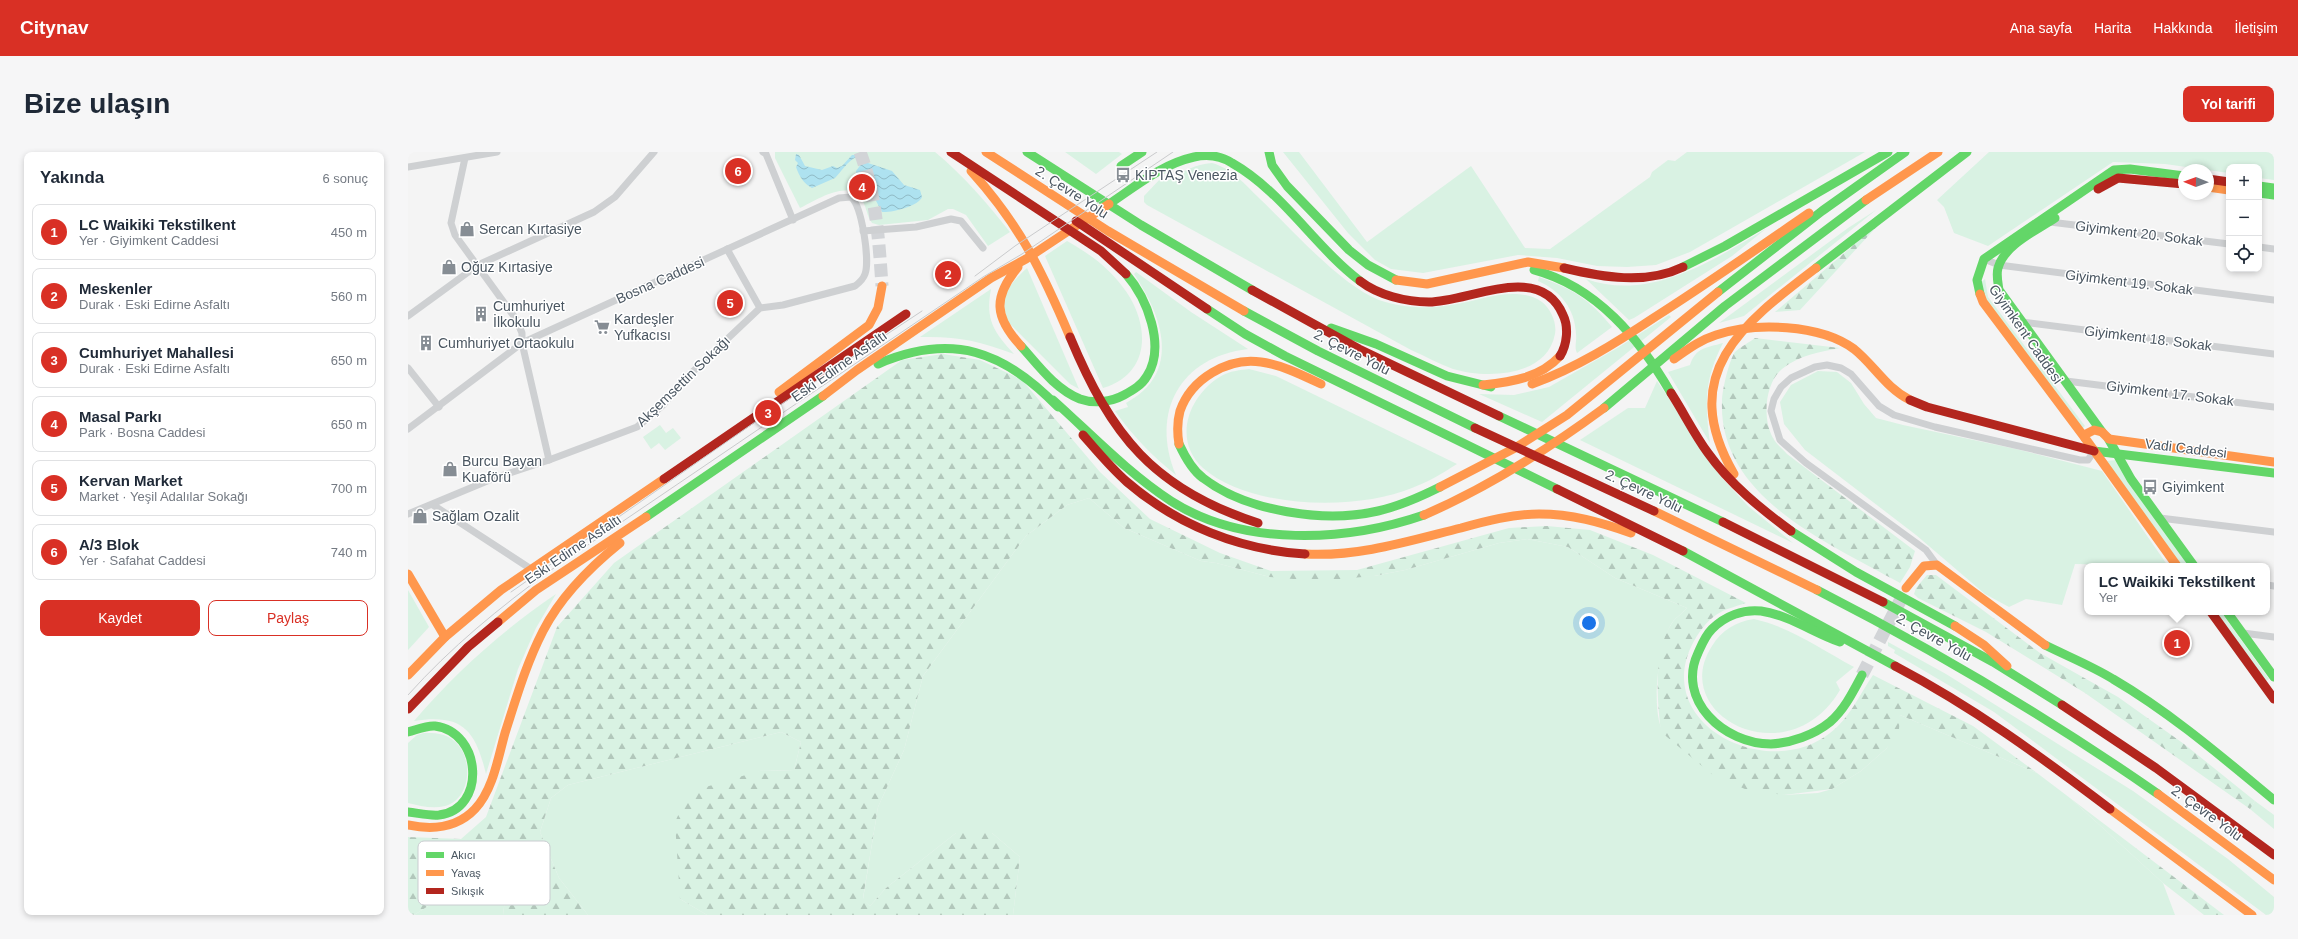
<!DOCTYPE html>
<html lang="tr">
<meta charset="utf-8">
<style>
:root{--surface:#fff;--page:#f6f6f7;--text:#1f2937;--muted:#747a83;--line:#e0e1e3;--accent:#d93025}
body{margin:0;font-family:Arial,sans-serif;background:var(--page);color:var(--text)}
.controls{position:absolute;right:12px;top:12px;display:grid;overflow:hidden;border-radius:8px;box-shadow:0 2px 6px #0003}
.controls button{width:36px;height:36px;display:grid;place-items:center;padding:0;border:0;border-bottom:1px solid var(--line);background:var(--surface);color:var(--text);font:20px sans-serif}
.compass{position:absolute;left:1770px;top:12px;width:36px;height:36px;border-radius:50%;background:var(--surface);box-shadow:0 2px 6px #0003;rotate:271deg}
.you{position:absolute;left:1181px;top:471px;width:14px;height:14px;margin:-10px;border:3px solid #fff;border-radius:50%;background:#1a73e8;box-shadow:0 0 0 6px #1a73e833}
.badge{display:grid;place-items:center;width:26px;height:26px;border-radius:50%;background:var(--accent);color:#fff;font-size:13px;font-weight:700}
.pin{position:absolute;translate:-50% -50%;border:2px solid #fff;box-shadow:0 1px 4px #0006}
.popup{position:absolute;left:1676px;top:411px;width:186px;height:52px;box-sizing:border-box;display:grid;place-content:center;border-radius:8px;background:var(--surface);filter:drop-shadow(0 1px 3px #0005);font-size:13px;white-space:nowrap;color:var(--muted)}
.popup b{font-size:15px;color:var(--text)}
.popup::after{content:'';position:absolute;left:50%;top:100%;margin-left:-8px;border:8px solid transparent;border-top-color:var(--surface)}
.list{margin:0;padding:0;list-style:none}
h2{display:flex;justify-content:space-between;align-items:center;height:52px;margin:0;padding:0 16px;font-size:17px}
h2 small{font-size:13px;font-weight:400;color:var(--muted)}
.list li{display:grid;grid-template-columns:26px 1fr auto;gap:12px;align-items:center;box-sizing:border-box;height:56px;margin:0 8px 8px;padding:0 8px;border:1px solid var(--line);border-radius:8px}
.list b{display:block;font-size:15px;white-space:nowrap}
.list p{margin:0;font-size:13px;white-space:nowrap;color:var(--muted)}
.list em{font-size:13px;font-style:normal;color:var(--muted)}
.actions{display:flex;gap:8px;padding:12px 16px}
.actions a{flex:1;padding:9px 0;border:1px solid var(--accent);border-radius:8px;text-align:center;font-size:14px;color:var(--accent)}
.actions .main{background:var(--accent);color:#fff}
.icon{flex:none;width:22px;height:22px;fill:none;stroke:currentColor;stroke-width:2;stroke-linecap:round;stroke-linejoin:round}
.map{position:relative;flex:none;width:1866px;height:763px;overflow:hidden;border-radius:8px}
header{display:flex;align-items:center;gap:24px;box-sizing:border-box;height:56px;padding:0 20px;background:var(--accent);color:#fff}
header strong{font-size:19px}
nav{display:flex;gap:22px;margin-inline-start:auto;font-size:14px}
.intro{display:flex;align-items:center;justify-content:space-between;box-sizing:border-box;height:96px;padding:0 24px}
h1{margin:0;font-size:28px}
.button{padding:10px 18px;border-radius:8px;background:var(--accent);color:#fff;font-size:14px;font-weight:700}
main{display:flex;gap:24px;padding:0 24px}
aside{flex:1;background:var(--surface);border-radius:8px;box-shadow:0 2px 6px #0003}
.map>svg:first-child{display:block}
.green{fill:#d9f2e3}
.forest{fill:url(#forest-firs)}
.water{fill:url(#water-waves)}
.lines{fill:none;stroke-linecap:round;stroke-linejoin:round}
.highway-tunnel{stroke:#d2d4d7;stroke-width:13;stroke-dasharray:13 6;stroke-linecap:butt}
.street{stroke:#ced0d2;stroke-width:7}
.fast{stroke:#63d668;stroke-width:9}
.slow{stroke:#ff974d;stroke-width:9}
.jam{stroke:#b3261e;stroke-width:9}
.tram{stroke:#c9cacc;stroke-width:1}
.labels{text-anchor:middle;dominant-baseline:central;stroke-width:3;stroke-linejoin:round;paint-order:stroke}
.poi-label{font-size:14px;fill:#4a5661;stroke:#fff;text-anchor:start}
.street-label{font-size:14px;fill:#4a5661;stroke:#fff}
.key{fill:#fff;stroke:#c9ccd0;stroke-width:1}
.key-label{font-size:11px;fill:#4a5661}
</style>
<header>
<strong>Citynav</strong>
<nav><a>Ana sayfa</a><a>Harita</a><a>Hakkında</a><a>İletişim</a></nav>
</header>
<div class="intro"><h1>Bize ulaşın</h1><a class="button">Yol tarifi</a></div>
<main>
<aside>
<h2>Yakında<small>6 sonuç</small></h2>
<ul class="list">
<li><span class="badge">1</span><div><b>LC Waikiki Tekstilkent</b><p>Yer · Giyimkent Caddesi</p></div><em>450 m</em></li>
<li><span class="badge">2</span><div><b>Meskenler</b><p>Durak · Eski Edirne Asfaltı</p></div><em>560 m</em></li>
<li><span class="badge">3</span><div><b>Cumhuriyet Mahallesi</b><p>Durak · Eski Edirne Asfaltı</p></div><em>650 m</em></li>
<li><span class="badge">4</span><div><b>Masal Parkı</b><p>Park · Bosna Caddesi</p></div><em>650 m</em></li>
<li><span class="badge">5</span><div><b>Kervan Market</b><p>Market · Yeşil Adalılar Sokağı</p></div><em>700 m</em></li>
<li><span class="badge">6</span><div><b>A/3 Blok</b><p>Yer · Safahat Caddesi</p></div><em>740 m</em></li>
</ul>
<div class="actions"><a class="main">Kaydet</a><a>Paylaş</a></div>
</aside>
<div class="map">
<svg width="1866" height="763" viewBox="0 0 1866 763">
<defs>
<pattern id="forest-firs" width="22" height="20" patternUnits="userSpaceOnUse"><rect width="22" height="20" fill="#d9f2e3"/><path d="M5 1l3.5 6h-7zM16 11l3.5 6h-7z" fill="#b2c7bb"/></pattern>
<pattern id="water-waves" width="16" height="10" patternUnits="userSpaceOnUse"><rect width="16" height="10" fill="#aee2f0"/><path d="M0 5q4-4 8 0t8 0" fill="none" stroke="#90bac6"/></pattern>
</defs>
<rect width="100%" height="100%" fill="#f4f4f4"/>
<!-- green -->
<g class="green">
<path d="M367,0H527C555,23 579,51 602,80L580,94L558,63L545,57H540L520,68L471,73L464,71C459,65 459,56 454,48C441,26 409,48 392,56L367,6Z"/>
<path d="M657,0H711L714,2L688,22Z"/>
<path d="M875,0H891L959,90L1063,14L1117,96L1142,97L1242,25L1244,20L1260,8L1267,9L1279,0H1457L1282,100L1248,113L1219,115L1189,114L1149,106L1110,103L1015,121L983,117L967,108L940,81Z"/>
<path d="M1581,0H1866V28L1851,26V15H1821V21L1757,12L1705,10L1580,94L1546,81L1536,55L1529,48Z"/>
<path d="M804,11C823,16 838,33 852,47C884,77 931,132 971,148C994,156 1019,157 1043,153C1071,149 1108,132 1134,150C1143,157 1149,171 1147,182C1139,225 1079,227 1045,217C1031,212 1017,204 1003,198L739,53L736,50V44L753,26L759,29C774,20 787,12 804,11Z"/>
<path d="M1468,58L1336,164L1311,171L1440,76Z"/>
<path d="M1359,76L1324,104L1226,166L1221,168L1178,127C1242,150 1306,108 1359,76Z"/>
<path d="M659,89C680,101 699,114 714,134C742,169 745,221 695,236L637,104Z"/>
<path d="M619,116L671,237L662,232L600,170C590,144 601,133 619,116Z"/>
<path d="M728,120L783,160L840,197C772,205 742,260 768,323C744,304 725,284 707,259L720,255L718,251C774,221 755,165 726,122Z"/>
<path d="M1131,125C1165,137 1181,147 1204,175L1169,201C1166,195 1169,189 1168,182C1167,157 1153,139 1130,129Z"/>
<path d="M1577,127L1580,145L1677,274L1674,277L1576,146L1572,131Z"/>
<path d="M583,137C577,168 586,180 606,202C572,189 549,184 512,185Z"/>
<path d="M1261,163L1263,165L1134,270L1071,242L1106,243L1141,235L1211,195Z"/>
<path d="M1315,191C1296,228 1297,250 1302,291L1260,220L1282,213C1288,195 1298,196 1315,191Z"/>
<path d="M841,217L868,224L1049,312C1035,321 1020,330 1004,336C949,359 841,357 795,316C763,287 782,241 815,223C823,219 832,218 841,217Z"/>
<path d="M1410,219L1429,220L1443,231L1456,252L1468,266L1495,273L1608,297L1694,319L1760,414L1667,412L1654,453L1618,447L1601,455L1577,442L1508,383L1397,298L1376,272L1372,250L1383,233Z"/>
<path d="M1249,229L1315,327L1340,354L1385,391L1172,288L1220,256H1237Z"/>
<path d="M252,273L258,281L265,276L273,286L257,298L251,291L243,297L235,285Z"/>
<path d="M1709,308L1780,414H1774L1697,309Z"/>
<path d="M681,346L716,376L793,409L808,411L862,425L966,424L997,418L1091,391L1119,387L1160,395L1207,426L1279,456C1275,461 1268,465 1264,471C1250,491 1241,567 1258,584L1376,643L1410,641L1424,637L1453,619L1479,596L1492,563L1629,621L1662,646L1755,731L1767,763H605L612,705L584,681H548L478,736L462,754L455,747L470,655L496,598L515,524L618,384L659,353Z"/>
<path d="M0,438L21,475L0,498Z"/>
<path d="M148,442L128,476L110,517L78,622C67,577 54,562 6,569C48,520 95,478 148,442Z"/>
<path d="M1808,460H1813L1861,527L1858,529Z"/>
<path d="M1346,467C1382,475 1414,498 1446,515L1428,530L1432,538C1380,626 1259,563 1304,494C1314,478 1327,470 1346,467Z"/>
<path d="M1480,490L1538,522L1725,639L1820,707L1866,745V763H1858L1586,560L1486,501L1487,498L1480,494Z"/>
<path d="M373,580L393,590L386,618L351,619L272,747L299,763H180L151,726L132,680L143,646L160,633Z"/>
<path d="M16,581C26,581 37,581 45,588C66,603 64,647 37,654C25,657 12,654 0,651V591L9,583Z"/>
<path d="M1847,649L1866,663V677L1842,657Z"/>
<path d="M88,701L97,747L95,763H6L47,737Z"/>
</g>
<!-- forest -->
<g class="forest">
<path d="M1474,69L1392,158L1367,160Z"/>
<path d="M1347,186L1432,196C1412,200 1391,203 1374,217C1357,231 1354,267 1365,286C1368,292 1375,297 1379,302L1507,399L1502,415L1492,431C1421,391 1310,346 1314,249C1314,239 1321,208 1327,200C1332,195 1342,190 1347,186Z"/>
<path d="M535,202L572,208L614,228L692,320L742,367L812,401L863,419L949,418L1101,376L1139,374L1182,378L1245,403L1338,451C1330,454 1320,456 1313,460C1301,466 1293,477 1286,489C1241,571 1359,631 1422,581C1441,567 1452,542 1465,523L1565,574L1629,621L1492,563L1491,577L1479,596L1453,619L1424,637L1376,643L1337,637L1306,624L1253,580C1249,548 1245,498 1264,471C1268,465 1275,461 1279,456L1207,426L1160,395L1119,387L1091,391L997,418L966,424L909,429L862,425L808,411L793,409L716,376L681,346L659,353L618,384L515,524L496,598L470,655L455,746L462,754L478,736L548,681H584L612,705L605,763H299L272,747L267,670L281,640L351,619L386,618L393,590L373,580L160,633L143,646L132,680L151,726L180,763H95L97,747L88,701L47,737L6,763H0V685L53,687L78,665L149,475L206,411L494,208Z"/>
<path d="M1519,423H1528L1632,501L1710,545L1776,592L1847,649L1842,657L1677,541L1578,480L1510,446L1506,442L1508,436Z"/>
<path d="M1662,646L1816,763H1796L1755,731Z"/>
</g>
<!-- water -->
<path class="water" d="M388,2L391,3L397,14L414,18L425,14L429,16L434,14L444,3H452L460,11L484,19L496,33L512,38L514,45C511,54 483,61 474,60L467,47L463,35L449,26L448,19L454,11L449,5C441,7 432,21 427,26L404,36C396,32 391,24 388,15L390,11L387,8Z"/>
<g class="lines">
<!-- highway-tunnel -->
<g class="highway-tunnel">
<path d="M452,0C468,42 471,89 474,134"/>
<path d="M1454,523L1493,447"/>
</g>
<!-- street -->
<g class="street">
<path d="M355,0L358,2L385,68"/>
<path d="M57,6L43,71L47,83L108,167L114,181V191L141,308"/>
<path d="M0,15L89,0"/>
<path d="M1642,70L1821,92"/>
<path d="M455,79L508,75L543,67L553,69L575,96"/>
<path d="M1851,95L1866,97"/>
<path d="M319,97L352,156"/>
<path d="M1576,107L1591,113L1866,148"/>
<path d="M0,164L70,113L186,60L207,45L246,0"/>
<path d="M1614,170L1866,202"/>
<path d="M0,216L31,255"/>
<path d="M1658,229L1866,255"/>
<path d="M0,277L114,191L431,46L443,45C454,54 462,109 457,122C455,128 451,131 447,134L375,153L352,156L278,226L255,253L229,275L141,308L84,327L0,362"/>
<path d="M25,353L123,417"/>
<path d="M1752,366L1866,380"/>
<path d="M1529,413L1518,398L1398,311L1372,288L1363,259L1366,247L1373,235L1383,226L1407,215L1419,213L1433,216L1443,222L1471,254L1486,263L1527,275L1672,308H1680L1686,299"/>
<path d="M1859,433L1866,434"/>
<path d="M1835,481L1866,485"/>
</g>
<!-- fast -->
<g class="fast">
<path d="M619,0L733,73L844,138"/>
<path d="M861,0L864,13L879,34L941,98L960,113L988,128"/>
<path d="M713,14L734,0"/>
<path d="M1851,34L1866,36"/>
<path d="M1851,41L1866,43"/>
<path d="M701,52C728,34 754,12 786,5C799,2 813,4 824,11C875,40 906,94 952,129"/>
<path d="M1647,66C1629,78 1596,93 1590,116C1588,123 1590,131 1591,138L1694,280"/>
<path d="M1275,115L1317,94L1480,0"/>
<path d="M1408,116L1559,0"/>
<path d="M1126,118C1189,135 1231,186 1263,241"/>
<path d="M1310,140L1414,59L1497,0"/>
<path d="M1572,142L1569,128L1576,107L1706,18L1722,17L1776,24"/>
<path d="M799,157L837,182L877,204L1149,337"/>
<path d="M836,159L910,199L1067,276"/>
<path d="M923,176L968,192L1039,224L1083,235"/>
<path d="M613,194C630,213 647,237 672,247C686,252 703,250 716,243C725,238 734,233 739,224C758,194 739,146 718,122"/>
<path d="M470,212C544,180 596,199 650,255"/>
<path d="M645,248C683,282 720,321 763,349C835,395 938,390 1016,363"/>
<path d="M1196,256L1317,154L1458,48"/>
<path d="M1091,264L1315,370"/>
<path d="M1700,286L1723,327L1786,414"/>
<path d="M771,292C777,305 784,318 795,326C839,360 917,371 970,359C992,354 1012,345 1032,335"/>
<path d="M1686,299L1866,321"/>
<path d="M238,365L415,244"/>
<path d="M1383,379L1448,420L1547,474"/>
<path d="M1275,399L1487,514"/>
<path d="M1409,438C1528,499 1641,566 1750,642"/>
<path d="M1475,450L1585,510L1654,553"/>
<path d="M1819,460L1866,525"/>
<path d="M1432,490C1406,481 1381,463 1353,459C1335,457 1317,464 1304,477C1297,484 1294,492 1290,501C1268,548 1316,592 1363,592C1383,591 1406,583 1422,570C1436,558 1445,540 1454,523"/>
<path d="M1637,493C1659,504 1684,514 1705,527C1763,561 1814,605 1866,648"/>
<path d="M0,580C8,578 19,573 27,574C74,580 79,657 31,663C21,664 10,661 0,660"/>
</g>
<!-- slow -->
<g class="slow">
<path d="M578,0L700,79L836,159"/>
<path d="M563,19C612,73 634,119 662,185"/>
<path d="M1800,35L1821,38"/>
<path d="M1458,48L1530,0"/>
<path d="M610,115C585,145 586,165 613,194"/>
<path d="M988,128L1019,132L1120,110L1156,116"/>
<path d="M1572,142L1575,150L1677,286"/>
<path d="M1266,207C1279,198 1292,188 1308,183C1347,170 1412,172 1446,197C1466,213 1478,236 1502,248"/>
<path d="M1124,232C1168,216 1208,191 1247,165C1299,132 1350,96 1401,61"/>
<path d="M1075,233C1103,230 1132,226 1152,204"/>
<path d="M371,240L461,173L470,156L474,134"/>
<path d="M415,244L449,218L583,126L618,107L701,52"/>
<path d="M1700,286L1694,280L1686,278L1678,282L1677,286L1769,414"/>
<path d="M1701,287L1866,310"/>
<path d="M771,292C769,280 769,270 772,259C783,227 820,205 853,210C874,213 894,223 913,232"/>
<path d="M1326,322C1268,222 1334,172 1408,116"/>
<path d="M1032,335L1107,296L1159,263L1310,140"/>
<path d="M1246,359L1409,438"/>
<path d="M1016,363C1081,335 1139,298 1196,256"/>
<path d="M897,402C951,405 1001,389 1053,376C1078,369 1105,362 1131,362C1164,362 1192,370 1223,381"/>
<path d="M0,422L37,485"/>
<path d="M1498,436L1516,414L1529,413L1637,493"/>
<path d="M90,470L128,438L238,365"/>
<path d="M1547,474L1576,493L1599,514"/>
<path d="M0,523L37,485L93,438L256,327"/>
<path d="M1750,642L1866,728"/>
<path d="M1702,657L1844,763"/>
<path d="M0,673C24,678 49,676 67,657C85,638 90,606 97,581C108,547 118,512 135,479C153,444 181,416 212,391"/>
</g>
<!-- jam -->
<g class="jam">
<path d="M543,0L693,99L718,122"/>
<path d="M1800,27L1821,30"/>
<path d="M1690,37L1710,26L1776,32"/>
<path d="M668,69L799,157"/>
<path d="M1156,116C1194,125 1238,133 1275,115"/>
<path d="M952,129C970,143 998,150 1021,150C1061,150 1132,109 1155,163C1161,175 1159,193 1152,204"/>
<path d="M844,138L951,197L1091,264"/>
<path d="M662,185C703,283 745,337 850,371"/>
<path d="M1263,241C1276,261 1286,282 1300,301C1322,332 1353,357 1383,379"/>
<path d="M1502,248L1519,255L1686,299"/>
<path d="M1067,276L1246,359"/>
<path d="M675,283C689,299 703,316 719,330C769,373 832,398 897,402"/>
<path d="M256,327L498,162"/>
<path d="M1149,337L1275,399"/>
<path d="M1315,370L1475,450"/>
<path d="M1803,460L1866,547"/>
<path d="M1487,514C1565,555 1632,604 1702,657"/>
<path d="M1654,553L1748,616L1866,703"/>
<path d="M0,557L60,495L90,470"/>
</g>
<!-- tram -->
<g class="tram">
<path d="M567,124L607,94L749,0"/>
<path d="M103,440L360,261L514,159"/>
<path d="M0,543C43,495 91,456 143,418L575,125L614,102L765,0"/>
</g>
</g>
<!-- icons -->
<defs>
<symbol id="bus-bare" viewBox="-9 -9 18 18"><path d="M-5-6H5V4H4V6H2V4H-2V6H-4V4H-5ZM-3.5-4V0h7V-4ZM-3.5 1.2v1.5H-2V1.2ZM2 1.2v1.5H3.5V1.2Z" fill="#868d94" stroke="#fff" stroke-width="2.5" paint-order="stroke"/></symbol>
<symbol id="shop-bare" viewBox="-9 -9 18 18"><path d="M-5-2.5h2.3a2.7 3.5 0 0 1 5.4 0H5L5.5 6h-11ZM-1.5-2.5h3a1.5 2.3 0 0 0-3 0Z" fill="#868d94" stroke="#fff" stroke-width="2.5" paint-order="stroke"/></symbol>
<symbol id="building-bare" viewBox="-9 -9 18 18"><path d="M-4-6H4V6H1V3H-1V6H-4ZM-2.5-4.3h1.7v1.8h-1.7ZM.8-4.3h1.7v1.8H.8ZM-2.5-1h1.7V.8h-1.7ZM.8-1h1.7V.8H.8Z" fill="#868d94" stroke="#fff" stroke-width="2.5" paint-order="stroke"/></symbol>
<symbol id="supermarket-bare" viewBox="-9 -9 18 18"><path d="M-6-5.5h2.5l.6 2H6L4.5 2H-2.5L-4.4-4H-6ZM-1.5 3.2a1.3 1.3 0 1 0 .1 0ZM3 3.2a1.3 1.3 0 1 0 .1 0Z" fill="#868d94" stroke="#fff" stroke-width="2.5" paint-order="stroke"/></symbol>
</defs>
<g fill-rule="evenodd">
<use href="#bus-bare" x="704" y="12" width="22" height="22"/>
<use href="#shop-bare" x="48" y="66" width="22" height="22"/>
<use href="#shop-bare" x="30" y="104" width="22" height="22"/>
<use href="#building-bare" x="62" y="151" width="22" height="22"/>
<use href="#supermarket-bare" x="183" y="164" width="22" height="22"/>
<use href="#building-bare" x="7" y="180" width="22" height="22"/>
<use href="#shop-bare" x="31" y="306" width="22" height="22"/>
<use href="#bus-bare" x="1731" y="324" width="22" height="22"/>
<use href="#shop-bare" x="1" y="353" width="22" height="22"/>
</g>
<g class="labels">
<!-- poi labels -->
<g class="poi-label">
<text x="727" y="23">KİPTAŞ Venezia</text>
<text x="71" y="77">Sercan Kırtasiye</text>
<text x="53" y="115">Oğuz Kırtasiye</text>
<text x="85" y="154">Cumhuriyet<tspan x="85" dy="16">İlkokulu</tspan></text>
<text x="206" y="167">Kardeşler<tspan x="206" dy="16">Yufkacısı</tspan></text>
<text x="30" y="191">Cumhuriyet Ortaokulu</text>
<text x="54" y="309">Burcu Bayan<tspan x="54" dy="16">Kuaförü</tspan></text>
<text x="1754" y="335">Giyimkent</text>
<text x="24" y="364">Sağlam Ozalit</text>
</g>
<!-- street labels -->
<g class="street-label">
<text transform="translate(664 40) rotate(33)">2. Çevre Yolu</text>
<text transform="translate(1731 81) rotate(7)">Giyimkent 20. Sokak</text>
<text transform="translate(252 128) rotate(-24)">Bosna Caddesi</text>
<text transform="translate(1721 130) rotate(7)">Giyimkent 19. Sokak</text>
<text transform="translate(1618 182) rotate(55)">Giyimkent Caddesi</text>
<text transform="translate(1740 186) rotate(7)">Giyimkent 18. Sokak</text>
<text transform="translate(944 200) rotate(27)">2. Çevre Yolu</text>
<text transform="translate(431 214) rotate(-35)">Eski Edirne Asfaltı</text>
<text transform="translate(275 229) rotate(-44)">Akşemsettin Sokağı</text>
<text transform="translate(1762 241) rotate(7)">Giyimkent 17. Sokak</text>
<text transform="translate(1778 296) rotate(7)">Vadi Caddesi</text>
<text transform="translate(1236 339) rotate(25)">2. Çevre Yolu</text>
<text transform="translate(165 397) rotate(-34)">Eski Edirne Asfaltı</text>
<text transform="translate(1526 485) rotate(29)">2. Çevre Yolu</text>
<text transform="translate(1799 661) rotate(36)">2. Çevre Yolu</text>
</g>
</g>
<!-- legend -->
<rect x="10" y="689" width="132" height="64" rx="6" class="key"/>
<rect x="18" y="700" width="18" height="6" fill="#63d668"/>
<rect x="18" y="718" width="18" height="6" fill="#ff974d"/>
<rect x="18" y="736" width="18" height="6" fill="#b3261e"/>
<g class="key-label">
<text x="43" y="707">Akıcı</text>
<text x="43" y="725">Yavaş</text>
<text x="43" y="743">Sıkışık</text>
</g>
</svg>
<div class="controls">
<button>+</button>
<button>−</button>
<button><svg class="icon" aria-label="locate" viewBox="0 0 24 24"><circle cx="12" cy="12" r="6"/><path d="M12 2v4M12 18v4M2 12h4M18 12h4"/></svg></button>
</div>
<svg class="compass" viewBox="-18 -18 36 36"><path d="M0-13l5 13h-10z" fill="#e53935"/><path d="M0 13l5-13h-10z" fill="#747a83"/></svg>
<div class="you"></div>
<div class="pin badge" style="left:1769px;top:491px">1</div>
<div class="popup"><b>LC Waikiki Tekstilkent</b>Yer</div>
<div class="pin badge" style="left:540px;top:122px">2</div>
<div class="pin badge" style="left:360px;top:261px">3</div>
<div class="pin badge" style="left:454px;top:35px">4</div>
<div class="pin badge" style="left:322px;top:151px">5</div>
<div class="pin badge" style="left:330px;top:19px">6</div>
</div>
</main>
